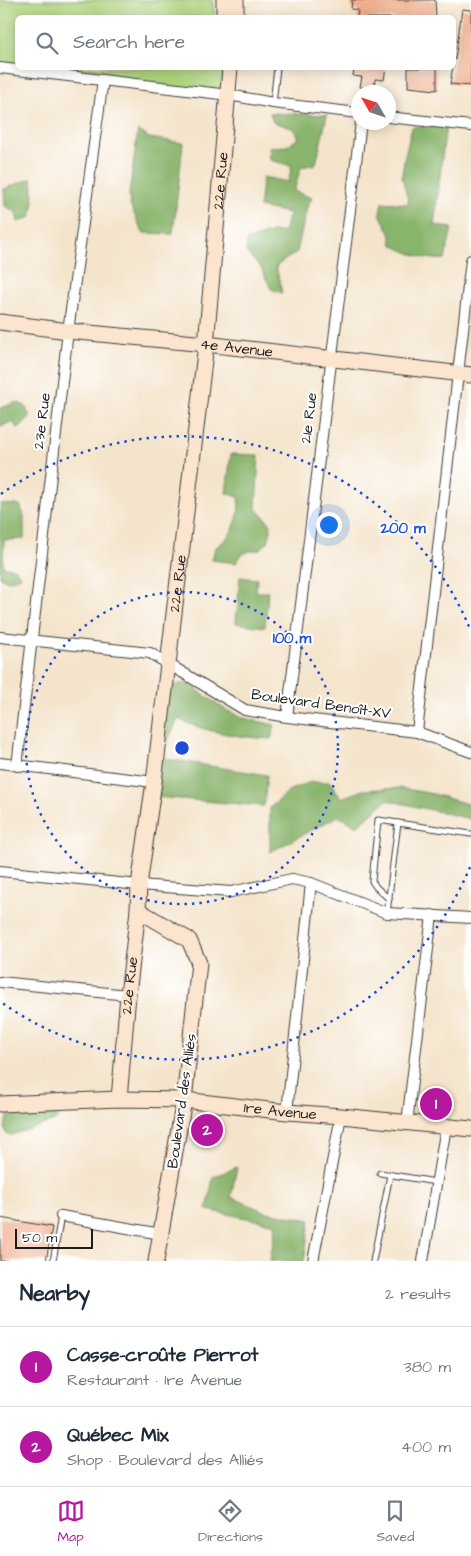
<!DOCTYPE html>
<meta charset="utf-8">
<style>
:root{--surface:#fff;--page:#f2f2f3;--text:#1f2937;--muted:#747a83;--line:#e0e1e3;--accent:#b5179e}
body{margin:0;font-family:"Architects Daughter",sans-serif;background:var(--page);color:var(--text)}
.compass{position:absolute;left:351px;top:85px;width:45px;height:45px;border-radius:50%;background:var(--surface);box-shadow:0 2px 12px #0003;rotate:309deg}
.scale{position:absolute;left:15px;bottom:12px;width:78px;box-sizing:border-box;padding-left:5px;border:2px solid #1c1c1c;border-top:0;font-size:14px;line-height:18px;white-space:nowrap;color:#1c1c1c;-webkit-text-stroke:4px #fff;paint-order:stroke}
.you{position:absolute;left:328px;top:524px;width:18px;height:18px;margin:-12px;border:4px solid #fff;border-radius:50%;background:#1a73e8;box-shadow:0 0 0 8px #1a73e833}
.badge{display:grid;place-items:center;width:32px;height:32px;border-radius:50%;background:var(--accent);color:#fff;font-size:16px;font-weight:700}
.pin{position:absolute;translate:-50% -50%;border:2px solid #fff;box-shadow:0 1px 5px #0006}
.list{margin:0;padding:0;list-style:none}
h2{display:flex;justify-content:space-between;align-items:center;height:65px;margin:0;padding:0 20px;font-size:21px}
h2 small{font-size:16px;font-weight:400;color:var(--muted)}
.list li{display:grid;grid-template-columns:32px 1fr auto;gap:15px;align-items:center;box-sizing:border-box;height:80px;padding:0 20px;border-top:1px solid var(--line)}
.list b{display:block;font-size:19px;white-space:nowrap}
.list p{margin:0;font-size:16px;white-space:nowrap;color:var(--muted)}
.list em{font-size:16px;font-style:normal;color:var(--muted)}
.icon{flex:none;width:28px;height:28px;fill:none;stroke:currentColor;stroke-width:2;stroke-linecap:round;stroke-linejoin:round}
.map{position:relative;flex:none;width:471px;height:1261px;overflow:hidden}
.search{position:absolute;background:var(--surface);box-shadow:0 2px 12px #0003;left:15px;right:15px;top:15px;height:55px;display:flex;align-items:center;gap:12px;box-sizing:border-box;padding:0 18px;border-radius:8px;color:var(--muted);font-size:19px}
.sheet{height:225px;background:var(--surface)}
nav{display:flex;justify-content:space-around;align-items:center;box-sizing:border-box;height:70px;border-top:1px solid var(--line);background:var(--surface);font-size:14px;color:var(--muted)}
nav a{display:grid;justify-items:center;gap:2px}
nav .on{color:var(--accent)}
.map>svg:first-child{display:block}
.green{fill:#acd27c;stroke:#64774c}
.forest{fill:#89b46c;stroke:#526844}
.building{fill:#efae8d}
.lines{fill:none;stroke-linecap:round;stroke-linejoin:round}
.lane-casing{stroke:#3c3a36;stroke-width:7}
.street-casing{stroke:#3c3a36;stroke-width:12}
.secondary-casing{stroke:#3c3a36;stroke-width:17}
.lane{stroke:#fff;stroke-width:5}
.street{stroke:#fff;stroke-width:10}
.secondary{stroke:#fce5cf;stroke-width:15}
.ring{fill:none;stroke:#1d4ed8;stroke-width:2.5;stroke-dasharray:2.5 5}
.labels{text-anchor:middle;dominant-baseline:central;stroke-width:4;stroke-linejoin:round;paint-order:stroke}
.street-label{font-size:15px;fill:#1c1c1c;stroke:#fff}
.centre{fill:#1d4ed8;stroke:#fff;stroke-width:2.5}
.ring-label{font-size:15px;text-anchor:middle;font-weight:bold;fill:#1d4ed8;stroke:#fff;stroke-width:4;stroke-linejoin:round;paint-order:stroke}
</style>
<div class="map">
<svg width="471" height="1261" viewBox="0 0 471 1261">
<rect width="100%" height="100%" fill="#fff"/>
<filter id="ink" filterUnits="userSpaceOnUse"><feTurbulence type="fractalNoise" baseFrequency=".02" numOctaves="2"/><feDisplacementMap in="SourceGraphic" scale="10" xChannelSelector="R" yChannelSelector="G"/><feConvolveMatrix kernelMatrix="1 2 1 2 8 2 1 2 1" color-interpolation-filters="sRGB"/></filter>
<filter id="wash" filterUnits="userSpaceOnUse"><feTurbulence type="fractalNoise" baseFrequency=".0096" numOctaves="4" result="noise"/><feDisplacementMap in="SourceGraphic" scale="20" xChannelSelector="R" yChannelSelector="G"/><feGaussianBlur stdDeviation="1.12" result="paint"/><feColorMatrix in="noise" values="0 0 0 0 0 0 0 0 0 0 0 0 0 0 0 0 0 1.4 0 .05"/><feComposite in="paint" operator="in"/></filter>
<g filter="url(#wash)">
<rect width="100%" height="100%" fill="#f4e4cb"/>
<!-- green -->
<g class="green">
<path d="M0,0H212L215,17L18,18V67L0,65Z"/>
<path d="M18,68H222L226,89L229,95Z"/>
</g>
<!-- forest -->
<g class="forest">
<path d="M270,113L327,115L316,164L301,167L294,191L312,198L307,207L297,252L276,266L282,293L271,289L261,268L246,252L247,240L273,232H284L289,213L259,207L263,177L288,182L292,166L270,160L269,147L287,146L299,138L292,128L273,122Z"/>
<path d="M446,125L434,225L452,228L445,259C430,261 404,253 392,244L390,233L380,214L382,202L409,204L402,177L404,160L412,127Z"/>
<path d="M138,130L149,138L183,143L173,234L143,233L130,205L129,195Z"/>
<path d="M32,178L34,201L31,217L18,222L16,212L5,206L4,189Z"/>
<path d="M17,402L25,406L30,417L18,429L12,421L0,428V408Z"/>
<path d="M231,454L259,455L256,508L270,523L271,530L268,542L259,550L249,551L241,555L236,563L212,560L215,548C235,534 239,520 239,497L226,493Z"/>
<path d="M0,504L20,505L24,516V539L4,540L3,566L15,569L21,577L8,581L0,577Z"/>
<path d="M240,577L257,579L256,592H268L265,627L236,623Z"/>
<path d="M187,683L226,710L243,718L275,725L271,739C239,737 208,733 178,719L166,745L159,741L168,695L175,685Z"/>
<path d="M160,758L267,775L264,806L156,797Z"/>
<path d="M311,782H330L341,798L363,790L400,788L433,794L471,805V819L387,800L357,826L338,816L270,852V808L290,790Z"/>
<path d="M50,1110L57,1111L58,1118L55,1121L11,1135L7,1134C4,1127 5,1120 10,1113Z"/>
<path d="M237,1167L231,1197L266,1212L310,1220L304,1261H270L276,1224L207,1210L213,1177Z"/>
</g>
<g id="blocks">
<!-- building -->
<g class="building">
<path d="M352,0H435L436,18H357L358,10L351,9Z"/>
<path d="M462,9L471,10V86L450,84L454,60H455Z"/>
<path d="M354,68H386L384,80L375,79L374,89L360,87L362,77L353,76Z"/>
<path d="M408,68H437V90L408,87Z"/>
<path d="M0,1218L52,1227L46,1261H0Z"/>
</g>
</g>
</g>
<g filter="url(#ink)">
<use href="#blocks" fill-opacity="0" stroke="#3c3a36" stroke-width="1"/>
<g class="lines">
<defs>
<g id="lane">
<path d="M273,103L277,68"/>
<path d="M389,899L376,887L372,881L378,820L398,823"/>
<path d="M387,913L398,823L471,834"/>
<path d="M380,1173L436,1182"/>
<path d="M53,1261L61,1216"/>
<path d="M373,1261L390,1175"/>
</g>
<g id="street">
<path d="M0,68L229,95L273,103L358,113"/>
<path d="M388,117L471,126"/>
<path d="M0,637L150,653L245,710L287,717L417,732L471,752"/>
<path d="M287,717L361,122"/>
<path d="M417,732L471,260"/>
<path d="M0,763L154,782"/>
<path d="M17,766L68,331L103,80"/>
<path d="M0,871L139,885L231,892L292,879L311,883L387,913L471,918"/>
<path d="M0,982L128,995"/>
<path d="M287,1112L311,883"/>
<path d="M407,1123L432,915"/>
<path d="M61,1216L161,1234"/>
<path d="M313,1261L341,1116"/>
<path d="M423,1261L446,1127"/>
</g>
<g id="secondary">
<path d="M224,0V18"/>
<path d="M236,0V18"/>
<path id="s1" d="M0,322L68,331L206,344L471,375"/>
<path d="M138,910L189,940L199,963L184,1100L156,1261"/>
<path id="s2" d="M119,1099L128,995L138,910L139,885L154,782L206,344L230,68"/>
<path id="s3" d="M0,1104L119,1099L184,1100L287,1112L341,1116L471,1129"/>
</g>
</defs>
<!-- lane casing -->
<use href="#lane" class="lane-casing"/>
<!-- street casing -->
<use href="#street" class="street-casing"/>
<!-- secondary casing -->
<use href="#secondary" class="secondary-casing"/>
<!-- lane -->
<use href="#lane" class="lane"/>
<!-- street -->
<use href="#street" class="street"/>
<!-- secondary -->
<use href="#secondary" class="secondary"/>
</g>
</g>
<!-- distance rings -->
<g class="ring">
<circle cx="182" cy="748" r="156"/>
<path d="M470 867A312 312 0 0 1 1 1002M1 494A312 312 0 0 1 470 629"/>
</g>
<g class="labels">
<!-- street labels -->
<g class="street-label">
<text stroke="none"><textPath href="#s2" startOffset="924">22e Rue</textPath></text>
<text stroke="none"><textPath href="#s1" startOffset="238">4e Avenue</textPath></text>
<text transform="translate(309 418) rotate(-83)">21e Rue</text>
<text transform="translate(42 421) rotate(-83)">23e Rue</text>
<text stroke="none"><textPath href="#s2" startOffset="519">22e Rue</textPath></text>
<text transform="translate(321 704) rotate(8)">Boulevard Benoît-XV</text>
<text stroke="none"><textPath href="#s2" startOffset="114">22e Rue</textPath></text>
<text transform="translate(182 1101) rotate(-82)">Boulevard des Alliés</text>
<text stroke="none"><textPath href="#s3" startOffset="281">1re Avenue</textPath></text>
</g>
</g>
<circle cx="182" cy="748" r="8" class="centre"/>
<g class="ring-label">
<text x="403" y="533">200 m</text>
<text x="292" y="643">100 m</text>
</g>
</svg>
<svg class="compass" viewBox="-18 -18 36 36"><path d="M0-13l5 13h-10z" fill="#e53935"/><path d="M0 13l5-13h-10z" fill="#747a83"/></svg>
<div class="scale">50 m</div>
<div class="you"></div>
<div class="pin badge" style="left:436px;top:1104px">1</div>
<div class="pin badge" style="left:207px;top:1130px">2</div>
<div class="search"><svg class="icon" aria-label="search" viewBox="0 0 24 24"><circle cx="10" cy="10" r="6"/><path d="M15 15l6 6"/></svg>Search here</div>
</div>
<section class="sheet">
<h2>Nearby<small>2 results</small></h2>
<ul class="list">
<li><span class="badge">1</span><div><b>Casse-croûte Pierrot</b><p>Restaurant · 1re Avenue</p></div><em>380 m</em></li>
<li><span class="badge">2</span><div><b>Québec Mix</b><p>Shop · Boulevard des Alliés</p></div><em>400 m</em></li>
</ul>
</section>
<nav>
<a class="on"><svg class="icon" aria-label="map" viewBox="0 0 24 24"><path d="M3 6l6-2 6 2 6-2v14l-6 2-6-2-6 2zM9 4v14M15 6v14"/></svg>Map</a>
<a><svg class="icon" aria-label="directions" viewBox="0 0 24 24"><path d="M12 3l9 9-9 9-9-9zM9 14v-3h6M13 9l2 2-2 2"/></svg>Directions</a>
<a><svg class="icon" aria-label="saved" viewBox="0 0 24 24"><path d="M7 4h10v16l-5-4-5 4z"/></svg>Saved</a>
</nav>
